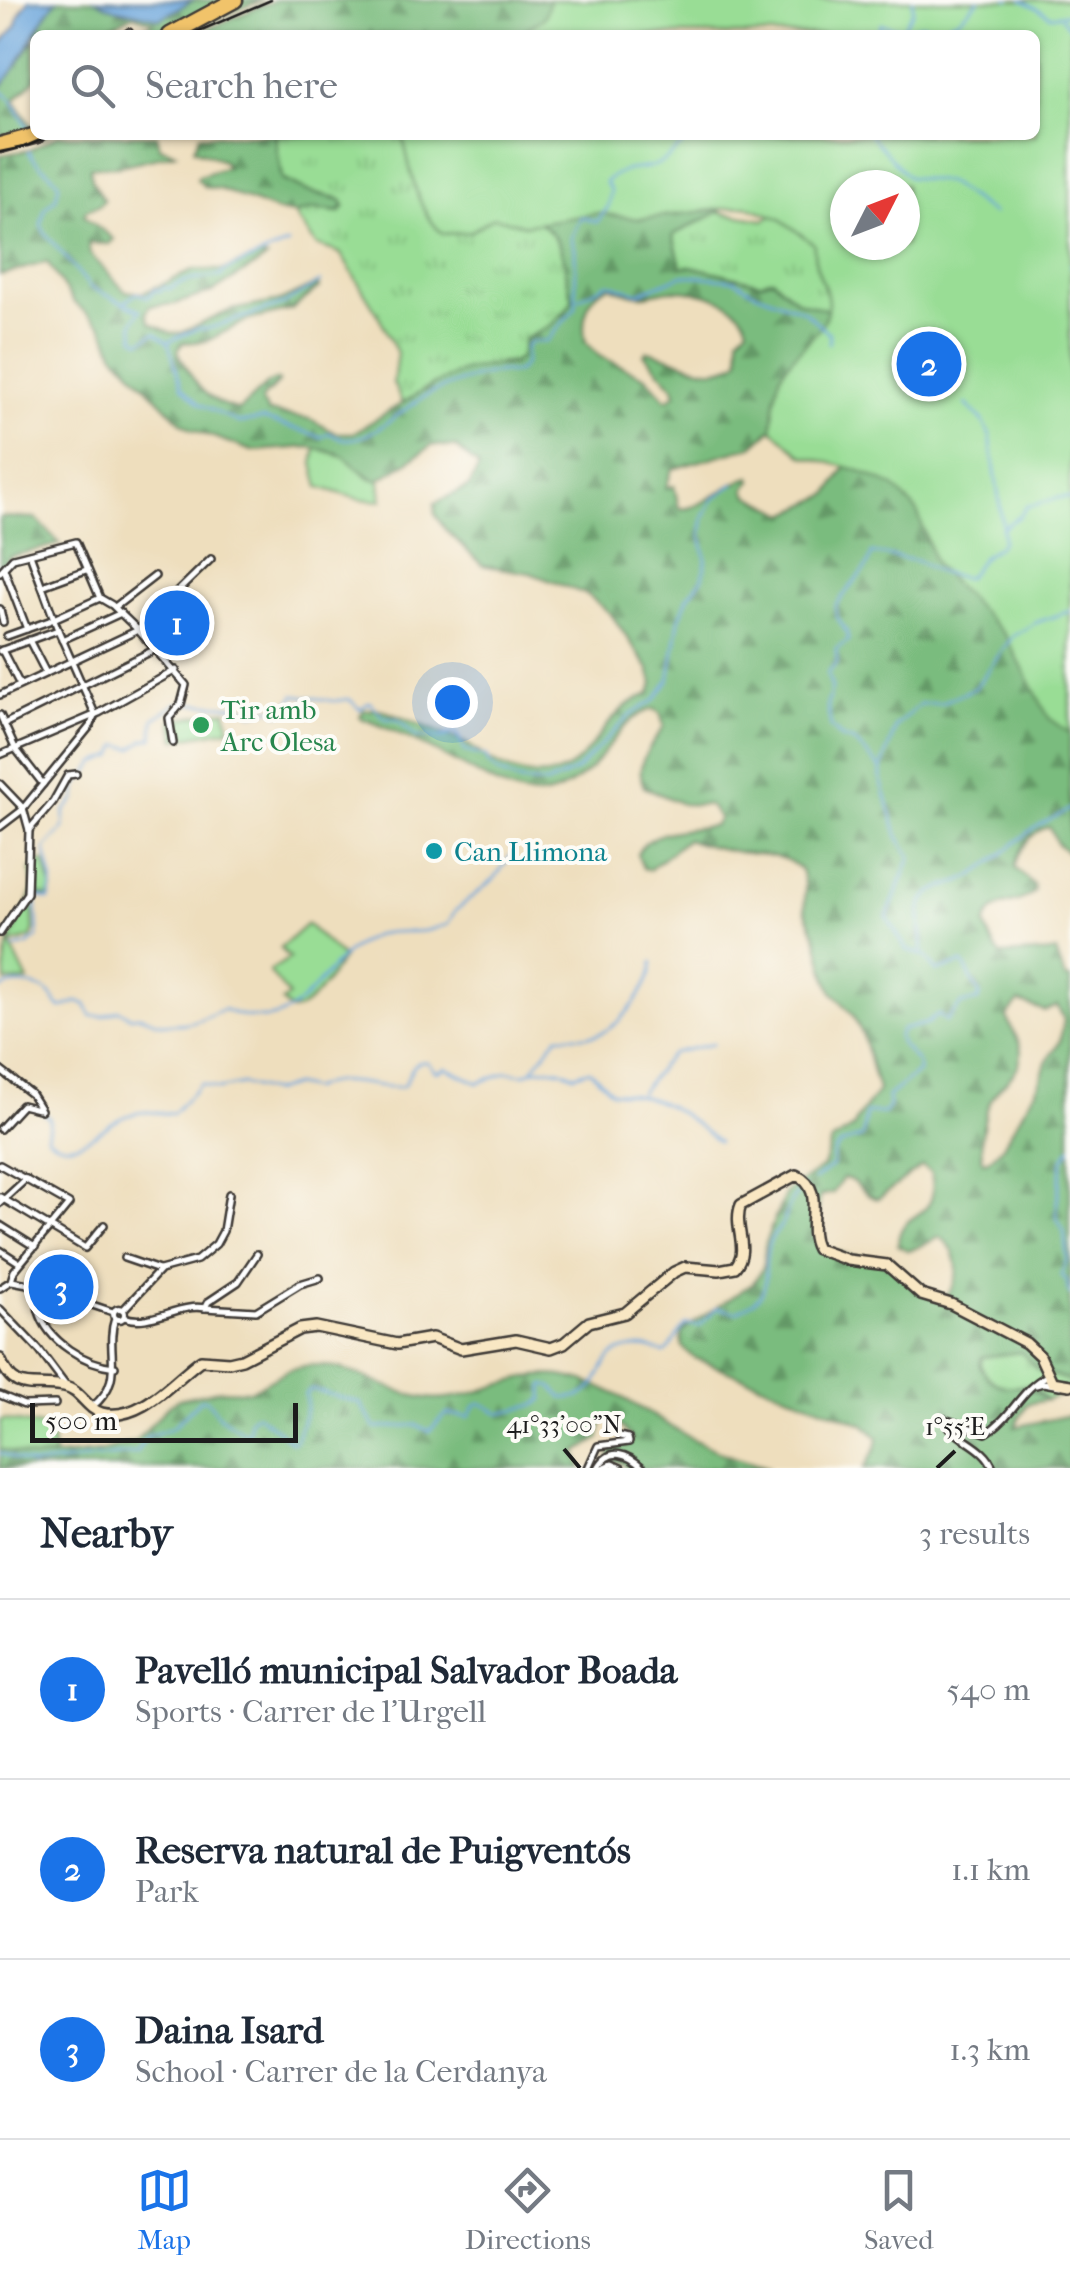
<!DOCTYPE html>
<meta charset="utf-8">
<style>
:root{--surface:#fff;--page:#f6f6f7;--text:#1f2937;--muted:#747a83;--line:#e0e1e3;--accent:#1a73e8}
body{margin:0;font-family:"IM FELL French Canon",serif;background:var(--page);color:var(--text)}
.compass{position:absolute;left:830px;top:170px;width:90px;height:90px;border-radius:50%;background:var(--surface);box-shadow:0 2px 8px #0004;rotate:48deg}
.scale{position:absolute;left:30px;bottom:25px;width:268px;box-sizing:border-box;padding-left:10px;border:5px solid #1c1c1c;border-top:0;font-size:28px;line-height:35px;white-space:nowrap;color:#1c1c1c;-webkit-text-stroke:8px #fdfcf7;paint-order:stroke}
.you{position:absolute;left:452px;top:702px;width:35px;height:35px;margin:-25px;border:8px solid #fff;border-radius:50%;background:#1a73e8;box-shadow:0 0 0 15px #1a73e833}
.badge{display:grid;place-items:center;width:65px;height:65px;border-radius:50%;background:var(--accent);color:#fff;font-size:32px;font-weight:700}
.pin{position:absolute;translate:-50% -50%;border:5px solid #fff;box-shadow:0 2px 10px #0006}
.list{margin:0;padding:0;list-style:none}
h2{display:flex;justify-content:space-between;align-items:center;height:130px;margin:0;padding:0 40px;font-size:42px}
h2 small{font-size:32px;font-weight:400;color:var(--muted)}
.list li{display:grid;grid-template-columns:65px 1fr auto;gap:30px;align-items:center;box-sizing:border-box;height:180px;padding:0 40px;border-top:2px solid var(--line)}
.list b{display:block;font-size:38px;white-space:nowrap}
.list p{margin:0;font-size:32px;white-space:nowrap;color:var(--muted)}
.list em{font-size:32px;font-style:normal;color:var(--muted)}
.icon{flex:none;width:55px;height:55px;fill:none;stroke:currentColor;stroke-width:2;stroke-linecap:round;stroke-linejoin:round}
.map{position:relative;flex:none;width:1070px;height:1468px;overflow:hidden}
.search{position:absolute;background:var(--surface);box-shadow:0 2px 8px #0004;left:30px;right:30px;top:30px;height:110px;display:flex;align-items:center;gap:25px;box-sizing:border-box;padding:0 35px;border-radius:15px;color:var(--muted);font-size:38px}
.sheet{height:670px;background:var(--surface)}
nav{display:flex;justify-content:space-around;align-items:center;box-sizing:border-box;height:140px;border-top:2px solid var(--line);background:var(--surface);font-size:28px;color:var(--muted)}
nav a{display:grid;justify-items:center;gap:5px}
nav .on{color:var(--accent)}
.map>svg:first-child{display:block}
.grass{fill:url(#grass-tufts);stroke:#5a7c58;stroke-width:2.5}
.forest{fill:url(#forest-firs);stroke:#4b6c4d;stroke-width:2.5;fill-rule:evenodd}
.green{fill:#99dd95;stroke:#5a7c58;stroke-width:2.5;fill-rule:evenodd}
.water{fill:#6aa5db;stroke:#43607c;stroke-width:2.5}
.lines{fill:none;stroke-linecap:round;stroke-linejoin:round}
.stream{stroke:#6aa5db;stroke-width:2.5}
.street-casing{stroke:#3c3934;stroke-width:10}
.secondary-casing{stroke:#3c3934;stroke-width:14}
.highway-casing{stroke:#3c3934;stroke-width:19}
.street{stroke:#fff;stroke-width:5}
.secondary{stroke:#f9e7c3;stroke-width:9}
.highway{stroke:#f1c36a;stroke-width:14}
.rail{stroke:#1c1c1c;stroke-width:2.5}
.ticks{fill:none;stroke:#1c1c1c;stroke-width:4}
.leisure-dot{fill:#2e9e5b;stroke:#fdfcf7;stroke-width:4}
.culture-dot{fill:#0f9aa8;stroke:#fdfcf7;stroke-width:4}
.labels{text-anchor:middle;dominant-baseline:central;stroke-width:8;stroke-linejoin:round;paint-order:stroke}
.leisure-label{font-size:28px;fill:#27864d;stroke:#fdfcf7;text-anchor:start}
.culture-label{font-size:28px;fill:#0d838f;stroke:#fdfcf7;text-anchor:start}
.ticks-label{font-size:25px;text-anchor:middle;fill:#1c1c1c;stroke:#fdfcf7;stroke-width:8;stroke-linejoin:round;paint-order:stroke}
</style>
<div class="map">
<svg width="1070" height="1468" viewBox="0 0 1070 1468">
<defs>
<pattern id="grass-tufts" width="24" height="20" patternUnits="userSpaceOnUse" patternTransform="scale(2.5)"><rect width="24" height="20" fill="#99dd95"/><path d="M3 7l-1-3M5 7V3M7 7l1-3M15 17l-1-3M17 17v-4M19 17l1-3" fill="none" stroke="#83bd80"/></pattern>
<pattern id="forest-firs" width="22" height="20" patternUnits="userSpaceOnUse" patternTransform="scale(2.5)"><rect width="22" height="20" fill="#7abc7e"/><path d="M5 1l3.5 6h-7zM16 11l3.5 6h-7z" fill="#639866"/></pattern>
</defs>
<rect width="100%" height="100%" fill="#fdfcf7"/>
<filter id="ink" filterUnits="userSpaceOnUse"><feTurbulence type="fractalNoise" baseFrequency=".01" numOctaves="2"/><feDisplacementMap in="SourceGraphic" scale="20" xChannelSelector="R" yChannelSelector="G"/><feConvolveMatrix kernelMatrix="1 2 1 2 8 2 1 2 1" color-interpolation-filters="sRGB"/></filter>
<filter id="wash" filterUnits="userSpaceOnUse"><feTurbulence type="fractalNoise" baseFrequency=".0048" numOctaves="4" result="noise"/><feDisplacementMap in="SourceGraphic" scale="40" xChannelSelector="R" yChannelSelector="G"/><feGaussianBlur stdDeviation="2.25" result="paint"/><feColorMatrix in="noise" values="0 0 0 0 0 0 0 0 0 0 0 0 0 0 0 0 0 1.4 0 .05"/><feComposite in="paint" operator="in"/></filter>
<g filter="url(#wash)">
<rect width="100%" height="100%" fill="#eedebd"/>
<!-- grass -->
<g class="grass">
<path d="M275,135H623L542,224C567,242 563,272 573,299C561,322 547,329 525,339L520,358L515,362C466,367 443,377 403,405L393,383L397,353L379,316L340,253L316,245L294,214L313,209L340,212L338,198L307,191L282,179Z"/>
<path d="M786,210L817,231L832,312L799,302L769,279L760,283L690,266L681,267L673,235L718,212L763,220Z"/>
<path d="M1006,1352H1021L1039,1371L1069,1380L1070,1390L1047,1400L1037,1390C1014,1389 978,1390 981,1357Z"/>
</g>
<!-- forest -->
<g class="forest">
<path d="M57,0H95L124,12H142L159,19L194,0H263L203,23L186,35H129L154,22L134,15L92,35H37L45,14Z"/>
<path d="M275,0H611L580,35H193Z"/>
<path d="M1070,12V854L1057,844L1050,827C1032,829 1018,851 1015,868L1034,885V892C1017,908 993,897 985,925L996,950L1001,955L1056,952L1065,978L1070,979V1381L1039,1371L1021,1352L982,1357L980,1366C993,1387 1003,1389 1027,1385L1047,1400L1027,1404L1015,1427L1070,1415V1468H864L876,1449L878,1438L864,1424L695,1358C683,1351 680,1345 682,1332L689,1326L753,1283L763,1267L765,1243L786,1192L823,1167L831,1142L854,1127C859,1110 871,1105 878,1090L863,1036L853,1015L833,992L827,979L816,935L805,910V884L801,870C782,851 757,856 733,851C717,848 702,845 687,839L649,870L643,868L637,854C650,827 690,831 715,825L719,818L709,805L682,804L644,787C633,761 652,747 664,726L660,713L654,709C622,716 609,752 587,772C575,782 556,795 540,796C511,797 486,778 461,765C430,749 396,730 363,719L360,716L364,710L379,709C406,719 432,729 459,740C471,745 480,754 491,761C522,778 557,784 583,756C604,732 617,704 650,694L653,683L649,669L611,614L588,595L530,573L482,565L445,529L435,514V503L469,487L479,467L456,447L432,445C420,454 390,474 376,481L337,453L309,447L252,451L191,429L180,421L115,354L102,326L74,303L47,262L0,275V155L29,150L59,135H157L160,147L176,153L119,166L90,167L92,180L104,200L100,205L86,210L84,216L114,239L109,244L88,243L90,254L125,291L143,293L194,270H223L261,256L267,258L214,291L175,304L150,306L146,313L150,323L171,333H181L231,310L280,301L318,283L319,288L291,310L248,320L207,341L182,343L178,351C193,382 204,402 239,410L268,383L276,380L279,382L261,400L268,412L310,419L336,433H353L429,387L466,369L515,362L520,358L525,339C546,329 561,322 573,299C558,259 573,240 528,216L809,135L718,212L673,235L681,267L690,266L760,283L772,279L797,301L835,312L845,245H905V185L862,135H1035V35ZM610,286C621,291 629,294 641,295C652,295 662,290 673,290C698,290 741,300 748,327L739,336L740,359C711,384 677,356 647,351L644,354L674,387L676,394L667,400L646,377L599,356L586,342C580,320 588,293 610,286ZM775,426L848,463L829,494L787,514L748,495L745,489L752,481L751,477C727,482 698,513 679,508L674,486L666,488L672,469L753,446ZM1019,1002L1045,1011L1057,1006L1064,1020L1060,1041L1046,1062L1040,1082L1002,1147L989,1160L983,1161C979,1146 983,1113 992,1098C1001,1082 1021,1074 1021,1052C1021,1039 1009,1029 1007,1016ZM922,1166L931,1173C942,1225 898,1206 898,1245L909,1251L940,1237C961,1252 962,1280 945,1298L925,1293L886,1259L850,1256L824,1248L815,1233L820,1196L833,1193L843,1178C857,1179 862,1196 878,1199Z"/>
<path d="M35,39V80L14,100L32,127L35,126V135H47L42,138L23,132L0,136V88Z"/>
<path d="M199,135H275L282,180L307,191L342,200L345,206L340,212L313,209L294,214L276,211L220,189L205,187L197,179L199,176L227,167L223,161L194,149Z"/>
<path d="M0,517L36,518L60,544L8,557L0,569Z"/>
<path d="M309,1365C351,1363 385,1392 426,1398C471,1404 515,1370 561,1376C618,1384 660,1426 711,1448C729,1457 750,1462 769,1468H627L621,1463L608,1460L612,1448L628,1445L633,1439L616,1421L608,1419L603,1422L599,1439L576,1453L582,1468H0V1449L39,1458L100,1452L135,1442L168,1406L179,1399L219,1390L250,1391L288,1370Z"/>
</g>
<!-- green -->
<g class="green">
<path d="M550,0H1070V733L1049,718L1005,635L936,566L917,511L893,486L858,470L803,456L772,429C774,412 774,390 781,374C793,349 827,334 828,304C829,286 812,271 814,244L779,218L746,206L639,219L598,213L524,225L494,217L470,232L443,234C415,209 412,173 403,138L404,135H1035V35H517L544,18ZM905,185V245H845V185Z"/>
<path d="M316,448L343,456L370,478L380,481L382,501L358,499L319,487L313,464Z"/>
<path d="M226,710L230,729L176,739L172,720Z"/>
<path d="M38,861L45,862L52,888L49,897L38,894L32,898L34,930L31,938L10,944L28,981L6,982C0,943 22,924 32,893C34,887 31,876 31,869L35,867Z"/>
<path d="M307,924L343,958C332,973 312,1008 292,1011L282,1002L289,996L269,971L290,958L280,948Z"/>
<path d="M3,1419L50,1428L54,1455L35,1458L0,1449V1421Z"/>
</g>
<!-- water -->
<g class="water">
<path d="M29,0H57C34,27 27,57 0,88V46L17,25L19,15Z"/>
<path d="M95,0H194L159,19C137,10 116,13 95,0Z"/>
</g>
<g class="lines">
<!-- stream -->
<g class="stream">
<path d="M1008,0H1010"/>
<path d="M1022,0L1051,16L1070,13"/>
<path d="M1062,18L1070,29"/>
<path d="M902,29L913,11V0"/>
<path d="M876,35L881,24L907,30L921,24L939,28L959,19L979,0"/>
<path d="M0,90L11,99L29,129"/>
<path d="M870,135L908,177L947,182L993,214"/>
<path d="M29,151C35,166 52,170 59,184L56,198L45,208L41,225L45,233L91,288L140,310L133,323L135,338L141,341L155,333L168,342L182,387L200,404L239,423L262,419L322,437L330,433C361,457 406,403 433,392C452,384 479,374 500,372C505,371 510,374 515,372C528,368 525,356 526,346L531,342L547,341L576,307L575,249L571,238L581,217L597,222L608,207L611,191L605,182C628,162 641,174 660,163C676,154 682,140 701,135"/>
<path d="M1070,265V266"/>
<path d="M578,299L608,283L639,293L683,275L735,280L752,291L804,311L830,334L829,343"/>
<path d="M125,302L137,293L148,297L156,289L160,292L164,287L168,289L186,281L221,276L224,271L288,244"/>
<path d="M168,342L197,329H207L284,304L321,281"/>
<path d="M966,404L983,421L990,436L1003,527"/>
<path d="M183,703L242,706L253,713L271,708L281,714L295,695L334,701L349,699L360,709L370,702L384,718L398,720L417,737L439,738L456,732L465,751L487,757L488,763L499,773L521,782L547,784L577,770L629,716L655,700L669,681L679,620L688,597L703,578L706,560L701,535L704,516L713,499L734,484"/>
<path d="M882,767L896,726L920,704L941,703L975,688L1013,636L1035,623L1070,611"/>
<path d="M84,778L96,763L114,756L119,745L133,748L144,740L153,738L154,719L178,703"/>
<path d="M14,948L28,945L38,937L36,899L37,896L49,900L53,882L45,849L64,828L65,811L76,799L77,786L81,781"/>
<path d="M922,953C925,935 914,916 925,899C934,887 946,887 959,882C987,870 1006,850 1029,832C1041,823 1057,817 1070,809"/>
<path d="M0,990C12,981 38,984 50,994C54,998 56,1003 61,1008L77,1002L86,1004L91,1016H103L119,1010L131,1017C143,1013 149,1021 161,1023C185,1027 203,1019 223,1009C305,1045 311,966 371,937C388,929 407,933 424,931C432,930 439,926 447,925L455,911L495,878L514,851"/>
<path d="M902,1046L898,1037L902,1030L928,1023L938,1014L946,1021L961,1004L978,1001L980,995L963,963L937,971L925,956L906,949L887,917L911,857L898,837L881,780V769L855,742L842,738L831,727L827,705L832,688L827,674L837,663L836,649L848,641L847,633L836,615V605L868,565L872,553L917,561L940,573L966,578C973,572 977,563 984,556C996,546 1006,547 1002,528L1020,516L1027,506C1044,505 1055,495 1070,498"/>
<path d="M532,1070L558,1036C571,1035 586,1038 598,1034C622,1026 651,986 653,962"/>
<path d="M640,1092L672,1053L713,1044"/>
<path d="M41,1110L50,1119L47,1137C73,1159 97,1131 118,1120C139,1109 151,1112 172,1114L201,1084L218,1089L243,1084L272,1092L294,1085L312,1089C341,1072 370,1089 402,1087C411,1078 409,1060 427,1062L436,1072L446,1068L478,1083L507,1072L525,1074C539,1065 560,1068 574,1075L590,1070L612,1092C662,1095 681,1112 718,1142"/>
<path d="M1070,1148L1063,1159L1057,1202V1218L1064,1231L1067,1259L1061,1275L1066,1279L1070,1295"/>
<path d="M814,1180L832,1166C832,1143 845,1143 862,1137L866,1113H884L889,1106L888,1096L918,1072V1063L904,1047"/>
<path d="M0,1453L32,1465L136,1453L146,1437L172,1428L201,1399L208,1400L219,1416L244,1433L248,1434L250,1419L257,1414L292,1442L296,1440L307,1407L305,1394L311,1389L360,1403L375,1428L416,1425L429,1431L447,1414L469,1417L475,1406L481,1403L499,1413L536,1405L543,1399L544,1385L552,1387L563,1398C570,1398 581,1397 587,1392C608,1376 596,1349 642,1347C650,1347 658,1351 665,1353C676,1344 677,1331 687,1324L699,1326L717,1308L736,1312C778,1293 760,1279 768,1247C770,1237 775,1235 780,1227C791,1211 784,1204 804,1187"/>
</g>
</g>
</g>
<g filter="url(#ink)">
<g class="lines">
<defs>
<g id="street">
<path d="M125,35L129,32"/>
<path d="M30,554L58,630L95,714"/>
<path d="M4,569L27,629"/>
<path d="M0,572L13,558L76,542L100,598L112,605L138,630L186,685L181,704L169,718L173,743"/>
<path d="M42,586L86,570"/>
<path d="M115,607L155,576"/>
<path d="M0,609L3,622"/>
<path d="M7,636L49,621L100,598"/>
<path d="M29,640L46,673"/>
<path d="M62,640L121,613"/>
<path d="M2,650L20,685"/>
<path d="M0,651L58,630"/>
<path d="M0,695L138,630L211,559"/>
<path d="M0,715L15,748L43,784"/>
<path d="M4,724L156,649"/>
<path d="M0,755L99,713L176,670"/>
<path d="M0,784L23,808L29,830L27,893L0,933"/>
<path d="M0,827L21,811L91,725L95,714"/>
<path d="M29,830L53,802L68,775L76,774"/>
<path d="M0,1070L31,1094L41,1110"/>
<path d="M0,1129L22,1105L38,1109"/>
<path d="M0,1165L69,1204L14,1271L11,1281L0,1288"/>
<path d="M0,1197L85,1248L104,1225"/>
<path d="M0,1203L26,1179"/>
<path d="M0,1225L35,1247"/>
<path d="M0,1250L20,1263"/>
<path d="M124,1258L159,1270"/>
<path d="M12,1281L33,1285L113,1312"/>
<path d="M38,1287C40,1296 37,1303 39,1311C48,1342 85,1364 115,1367"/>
<path d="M205,1308L256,1311L300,1284L320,1278"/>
<circle cx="119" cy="1314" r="5.5"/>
<path d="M0,1309L39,1350L66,1386"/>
<path d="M123,1310L160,1270L197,1260L216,1244L223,1231L229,1194"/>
<path d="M124,1317C150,1327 178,1303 205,1308L208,1302L238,1282L257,1254"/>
<path d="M1036,1385L1043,1383L1060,1386"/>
<path d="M0,1395L24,1405L55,1404"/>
<path d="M92,1407C127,1379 104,1351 115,1318"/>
<path d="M588,1468L598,1446L629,1442L628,1438L620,1436"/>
<path d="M598,1468C610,1446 628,1454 643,1468"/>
<path d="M603,1468L612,1464L621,1468"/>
<path d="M993,1468C986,1445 953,1439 944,1419L986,1433C1011,1419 1022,1387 1047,1376"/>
</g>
<path id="secondary" d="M0,1359C15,1396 33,1381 64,1387C81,1390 86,1409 102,1413C141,1423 176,1377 201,1360L229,1362L242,1359L300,1329L316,1327L397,1344L432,1338L461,1349L516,1340L551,1348L564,1343L589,1322L625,1313L674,1272L685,1267L719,1270L735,1267C751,1249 732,1226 741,1205L796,1175C828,1190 803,1224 817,1249L848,1260L887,1265L921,1295L951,1304L1026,1343L1040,1356L1052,1382L1070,1385"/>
<g id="highway">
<path d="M170,35L235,0"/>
<path d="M0,145L37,135"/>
</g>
</defs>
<!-- street casing -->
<use href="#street" class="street-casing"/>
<!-- secondary casing -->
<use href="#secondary" class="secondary-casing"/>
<!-- highway casing -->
<use href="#highway" class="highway-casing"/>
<!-- street -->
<use href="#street" class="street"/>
<!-- secondary -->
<use href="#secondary" class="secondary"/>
<!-- highway -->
<use href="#highway" class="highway"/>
<!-- rail -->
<g class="rail">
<path d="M190,35L271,0"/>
<path d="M0,152L24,147L52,135"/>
</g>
</g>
</g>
<!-- ticks -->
<path class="ticks" d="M564,1449L580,1468M937,1468L955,1451"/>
<!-- markers -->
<circle class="leisure-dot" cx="201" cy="725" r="10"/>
<circle class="culture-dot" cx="434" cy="851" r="10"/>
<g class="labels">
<!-- leisure labels -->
<g class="leisure-label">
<text x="221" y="709">Tir amb<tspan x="221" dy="32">Arc Olesa</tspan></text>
</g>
<!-- culture labels -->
<g class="culture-label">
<text x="454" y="851">Can Llimona</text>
</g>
</g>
<g class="ticks-label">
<text x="564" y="1433">41°33'00"N</text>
<text x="955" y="1435">1°55'E</text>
</g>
</svg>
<svg class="compass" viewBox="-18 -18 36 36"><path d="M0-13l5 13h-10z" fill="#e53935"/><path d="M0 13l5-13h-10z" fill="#747a83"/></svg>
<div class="scale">500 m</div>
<div class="you"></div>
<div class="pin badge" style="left:177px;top:623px">1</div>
<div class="pin badge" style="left:929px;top:364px">2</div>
<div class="pin badge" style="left:61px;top:1287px">3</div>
<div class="search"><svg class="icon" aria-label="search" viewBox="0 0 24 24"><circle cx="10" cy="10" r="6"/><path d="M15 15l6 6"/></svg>Search here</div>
</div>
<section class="sheet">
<h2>Nearby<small>3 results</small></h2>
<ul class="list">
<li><span class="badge">1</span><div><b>Pavelló municipal Salvador Boada</b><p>Sports · Carrer de l'Urgell</p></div><em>540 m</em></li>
<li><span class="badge">2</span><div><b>Reserva natural de Puigventós</b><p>Park</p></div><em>1.1 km</em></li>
<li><span class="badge">3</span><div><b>Daina Isard</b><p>School · Carrer de la Cerdanya</p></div><em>1.3 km</em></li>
</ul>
</section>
<nav>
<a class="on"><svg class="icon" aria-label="map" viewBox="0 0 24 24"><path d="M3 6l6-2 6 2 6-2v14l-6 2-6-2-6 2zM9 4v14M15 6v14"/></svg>Map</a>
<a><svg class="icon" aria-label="directions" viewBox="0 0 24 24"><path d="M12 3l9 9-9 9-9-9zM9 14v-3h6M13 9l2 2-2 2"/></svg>Directions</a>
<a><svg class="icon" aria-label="saved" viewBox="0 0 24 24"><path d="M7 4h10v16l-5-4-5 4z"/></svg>Saved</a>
</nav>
